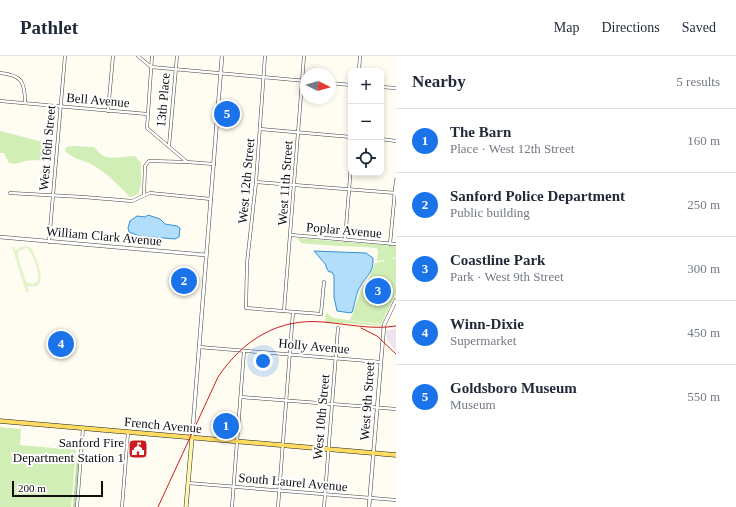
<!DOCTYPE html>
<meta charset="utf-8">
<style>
:root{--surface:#fff;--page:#f6f6f7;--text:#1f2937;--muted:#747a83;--line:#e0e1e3;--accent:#1a73e8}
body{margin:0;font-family:"Times New Roman",serif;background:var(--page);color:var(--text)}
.controls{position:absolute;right:12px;top:12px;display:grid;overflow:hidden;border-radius:8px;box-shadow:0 2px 6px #0003}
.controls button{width:36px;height:36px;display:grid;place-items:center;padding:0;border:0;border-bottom:1px solid var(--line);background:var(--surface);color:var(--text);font:20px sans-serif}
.compass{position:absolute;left:300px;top:12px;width:36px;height:36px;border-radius:50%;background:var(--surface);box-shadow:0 2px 6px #0003;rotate:95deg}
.scale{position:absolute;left:12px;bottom:10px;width:91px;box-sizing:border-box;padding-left:4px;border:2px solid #0f0f0f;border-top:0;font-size:11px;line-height:14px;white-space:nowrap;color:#0f0f0f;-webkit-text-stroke:3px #fff;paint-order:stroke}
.you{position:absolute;left:263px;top:305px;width:14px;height:14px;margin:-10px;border:3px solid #fff;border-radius:50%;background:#1a73e8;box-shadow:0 0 0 6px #1a73e833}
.badge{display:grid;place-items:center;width:26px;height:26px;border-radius:50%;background:var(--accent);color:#fff;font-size:13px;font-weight:700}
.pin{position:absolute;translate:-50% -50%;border:2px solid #fff;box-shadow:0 1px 4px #0006}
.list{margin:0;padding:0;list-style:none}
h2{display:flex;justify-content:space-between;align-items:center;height:52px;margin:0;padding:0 16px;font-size:17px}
h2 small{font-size:13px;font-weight:400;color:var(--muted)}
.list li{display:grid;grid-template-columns:26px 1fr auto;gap:12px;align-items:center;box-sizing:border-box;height:64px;padding:0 16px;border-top:1px solid var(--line)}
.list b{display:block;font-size:15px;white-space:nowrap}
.list p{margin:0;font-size:13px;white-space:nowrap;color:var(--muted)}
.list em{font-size:13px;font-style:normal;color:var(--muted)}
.icon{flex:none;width:22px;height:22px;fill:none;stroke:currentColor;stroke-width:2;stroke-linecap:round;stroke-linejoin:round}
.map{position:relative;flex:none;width:396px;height:451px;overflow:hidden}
header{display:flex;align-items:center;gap:24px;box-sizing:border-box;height:56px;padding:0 20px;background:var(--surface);border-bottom:1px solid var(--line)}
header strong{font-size:19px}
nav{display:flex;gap:22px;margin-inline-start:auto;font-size:14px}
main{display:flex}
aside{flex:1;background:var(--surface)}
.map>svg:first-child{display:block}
.industrial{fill:#eee3ee}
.green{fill:#d2eeb7}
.forest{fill:#b4e095}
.pitch{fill:#e4f4ca;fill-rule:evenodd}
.water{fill:#b2ddfb;stroke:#3391d8}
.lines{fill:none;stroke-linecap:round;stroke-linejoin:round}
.minor-casing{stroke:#424242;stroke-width:3.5}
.tertiary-casing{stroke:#424242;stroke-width:4}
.secondary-casing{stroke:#313131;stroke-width:4.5}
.primary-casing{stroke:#202020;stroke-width:5}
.minor{stroke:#fff;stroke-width:2.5}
.tertiary{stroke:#fff;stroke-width:3}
.secondary{stroke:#fff8ad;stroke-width:3.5}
.primary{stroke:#ffdd62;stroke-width:4}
.rail{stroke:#cc1b1e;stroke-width:1}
.labels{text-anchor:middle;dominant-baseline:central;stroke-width:4;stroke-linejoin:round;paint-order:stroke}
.street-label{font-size:13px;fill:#0f0f0f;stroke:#fff}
.poi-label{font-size:13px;fill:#0f0f0f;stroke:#fff;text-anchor:end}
</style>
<header>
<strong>Pathlet</strong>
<nav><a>Map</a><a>Directions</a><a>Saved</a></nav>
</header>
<main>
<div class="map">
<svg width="396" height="451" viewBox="0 0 396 451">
<rect width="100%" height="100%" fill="#fffdf2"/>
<!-- industrial -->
<path class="industrial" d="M396,272V295L387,284L386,275Z"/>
<!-- green -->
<g class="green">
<path d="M0,75L47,87L51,90L53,97L51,103C42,106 34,103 25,105C19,107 16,109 9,107L4,97H0Z"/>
<path d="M74,90L94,91C97,94 101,99 104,100C113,104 125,100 135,100L141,107V130L138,138L134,140L130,141C119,130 109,119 96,111C86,104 74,104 65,95L66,91Z"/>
<path d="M297,182L396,190V202L390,203H396V238L381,268L350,264L362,231L368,224L375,207L385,205L384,204L377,205L378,194L376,192C351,190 325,190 301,187Z"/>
<path d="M326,256L330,260L334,262L382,269V270L325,266Z"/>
<path d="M0,371L21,373L20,389L76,394L71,451H0Z"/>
</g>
<!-- forest -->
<path class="forest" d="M77,399H79L75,451H73Z"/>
<!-- pitch -->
<g class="pitch">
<path d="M26,190L31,192L33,195C37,205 51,236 27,230L29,235L26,236L12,191H14L16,195L20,191ZM26,192C33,195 40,218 38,225L33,228L26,226L18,201L19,195Z"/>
<path d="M367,232L379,235L376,248L364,245Z"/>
</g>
<!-- water -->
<g class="water">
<path d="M148,159L160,163L165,168L177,170L180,172L179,181L175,183L139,180L129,176L128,172L130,165L137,160L145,161Z"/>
<path d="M314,195L366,197L373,202C374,218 366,219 360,231C356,237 355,248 352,256L351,257L337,255L334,241V220L332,216H329L326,211V209Z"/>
</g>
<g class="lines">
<defs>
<g id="minor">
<path d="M138,0L151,11L306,25"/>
<path d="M152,0L147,72L187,106"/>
<path d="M265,0L256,126L247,207L246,252L321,258L324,226"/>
<path d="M359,15L360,0"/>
<path d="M0,17C22,19 25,26 25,47"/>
<path d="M330,27L351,29"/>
<path d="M381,31L396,32"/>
<path d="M0,45L147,58"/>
<path d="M108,55L113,0"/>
<path d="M260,73L351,81"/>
<path d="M381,83L396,85"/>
<path d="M169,90L177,0"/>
<path d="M256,126L396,137"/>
<path d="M10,137L83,141L132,145L150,137L211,143"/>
<path d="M144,139L145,110L149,105L187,106L214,108"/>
<path d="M291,179L396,188"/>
<path d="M345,184L351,109"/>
<path d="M49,186L65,0"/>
<path d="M390,188L396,124"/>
<path d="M284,255L304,0"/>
<path d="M199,291L380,306"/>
<path d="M241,341L396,353"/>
<path d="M188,427L396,444"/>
<path d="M77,451L83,372"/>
<path d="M122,451L128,376"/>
<path d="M232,451L244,295"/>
<path d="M278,451L293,256"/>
<path d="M324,451L338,272"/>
</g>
<g id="tertiary">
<path d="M0,181L206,199"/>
<path d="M192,382L222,0"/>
<path d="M369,451L384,269L396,244"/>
</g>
<path id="secondary" d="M186,451L192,382"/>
<path id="primary" d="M0,365L396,399"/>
</defs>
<!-- minor casing -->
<use href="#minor" class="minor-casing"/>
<!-- tertiary casing -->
<use href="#tertiary" class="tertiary-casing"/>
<!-- secondary casing -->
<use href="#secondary" class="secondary-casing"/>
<!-- primary casing -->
<use href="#primary" class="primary-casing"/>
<!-- minor -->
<use href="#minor" class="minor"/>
<!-- tertiary -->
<use href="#tertiary" class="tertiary"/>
<!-- secondary -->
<use href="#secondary" class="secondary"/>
<!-- primary -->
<use href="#primary" class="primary"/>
<!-- rail -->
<g class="rail">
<path d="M361,272L377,280L396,298"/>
<path d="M158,451L218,321C243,284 278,262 323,266C347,268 372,274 396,270"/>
</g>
</g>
<!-- icons -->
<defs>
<symbol id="civic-square" viewBox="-11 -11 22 22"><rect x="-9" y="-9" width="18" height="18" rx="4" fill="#cc1b1e" stroke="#fff"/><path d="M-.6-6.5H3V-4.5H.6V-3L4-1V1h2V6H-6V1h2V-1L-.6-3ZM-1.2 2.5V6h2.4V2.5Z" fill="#fff"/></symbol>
</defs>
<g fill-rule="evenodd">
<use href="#civic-square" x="127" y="382" width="22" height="22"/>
</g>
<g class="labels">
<!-- street labels -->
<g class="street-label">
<text transform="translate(98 44) rotate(5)">Bell Avenue</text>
<text transform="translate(163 44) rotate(-85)">13th Place</text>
<text transform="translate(47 92) rotate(-85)">West 16th Street</text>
<text transform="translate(246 125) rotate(-85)">West 12th Street</text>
<text transform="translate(285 127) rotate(-86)">West 11th Street</text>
<text transform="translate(344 174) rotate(5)">Poplar Avenue</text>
<text transform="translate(104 180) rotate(5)">William Clark Avenue</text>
<text transform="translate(314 290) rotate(5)">Holly Avenue</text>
<text transform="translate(367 345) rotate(-86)">West 9th Street</text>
<text transform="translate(321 361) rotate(-85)">West 10th Street</text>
<text transform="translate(163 369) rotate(5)">French Avenue</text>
<text transform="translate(293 426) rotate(5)">South Laurel Avenue</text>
</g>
<!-- poi labels -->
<g class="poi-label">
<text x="124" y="386">Sanford Fire<tspan x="124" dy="15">Department Station 1</tspan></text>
</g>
</g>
</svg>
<div class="controls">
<button>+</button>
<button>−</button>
<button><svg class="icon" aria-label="locate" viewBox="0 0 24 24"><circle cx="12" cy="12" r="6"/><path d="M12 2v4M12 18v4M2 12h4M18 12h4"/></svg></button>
</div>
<svg class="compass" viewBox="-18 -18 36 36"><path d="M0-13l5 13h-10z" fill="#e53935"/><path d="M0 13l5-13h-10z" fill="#747a83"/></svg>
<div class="scale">200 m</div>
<div class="you"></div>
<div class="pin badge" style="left:226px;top:370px">1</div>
<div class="pin badge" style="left:184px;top:225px">2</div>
<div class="pin badge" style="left:378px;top:235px">3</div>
<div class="pin badge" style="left:61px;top:288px">4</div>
<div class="pin badge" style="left:227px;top:58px">5</div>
</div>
<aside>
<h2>Nearby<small>5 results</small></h2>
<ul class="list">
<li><span class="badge">1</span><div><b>The Barn</b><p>Place · West 12th Street</p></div><em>160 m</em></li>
<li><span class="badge">2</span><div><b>Sanford Police Department</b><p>Public building</p></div><em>250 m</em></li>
<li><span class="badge">3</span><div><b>Coastline Park</b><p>Park · West 9th Street</p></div><em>300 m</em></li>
<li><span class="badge">4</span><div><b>Winn-Dixie</b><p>Supermarket</p></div><em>450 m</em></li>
<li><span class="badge">5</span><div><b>Goldsboro Museum</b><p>Museum</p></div><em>550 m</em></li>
</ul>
</aside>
</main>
